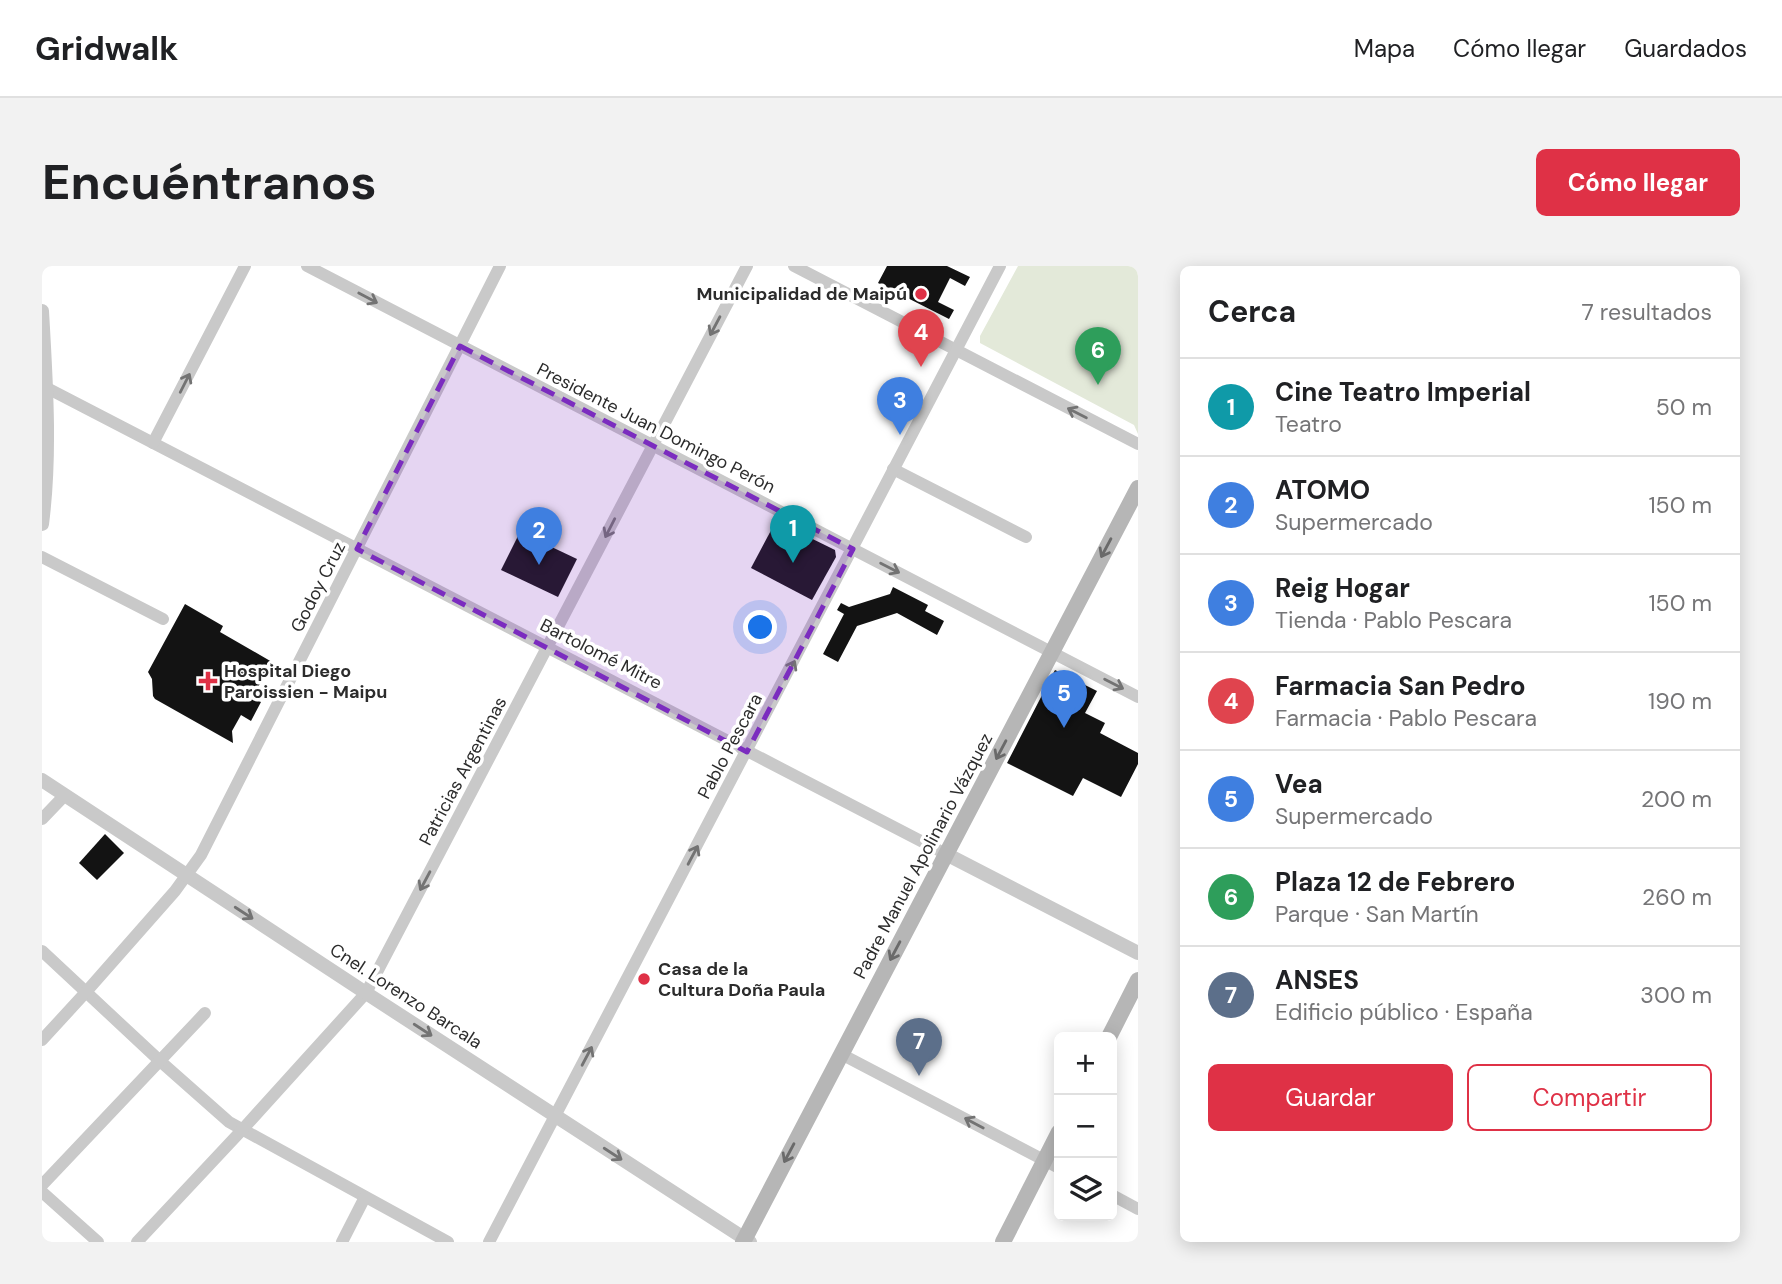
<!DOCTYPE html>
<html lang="es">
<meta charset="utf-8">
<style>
:root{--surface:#fff;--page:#f2f2f2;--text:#202124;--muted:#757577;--line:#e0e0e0;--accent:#df3146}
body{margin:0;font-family:"DM Sans",sans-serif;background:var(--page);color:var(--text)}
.controls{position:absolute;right:21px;bottom:21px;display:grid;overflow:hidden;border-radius:10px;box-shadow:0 4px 18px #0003}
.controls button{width:63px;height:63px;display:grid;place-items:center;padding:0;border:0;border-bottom:2px solid var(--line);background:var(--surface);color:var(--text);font:35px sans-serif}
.you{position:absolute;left:719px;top:362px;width:24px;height:24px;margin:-18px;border:5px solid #fff;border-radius:50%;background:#1a73e8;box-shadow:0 0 0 10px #1a73e833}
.badge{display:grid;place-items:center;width:46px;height:46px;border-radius:50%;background:var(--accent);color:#fff;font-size:23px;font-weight:700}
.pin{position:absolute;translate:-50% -58px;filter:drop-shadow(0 2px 4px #0008)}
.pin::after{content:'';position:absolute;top:37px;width:24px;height:21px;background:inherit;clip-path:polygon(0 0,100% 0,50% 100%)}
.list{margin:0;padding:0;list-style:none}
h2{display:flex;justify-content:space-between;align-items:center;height:91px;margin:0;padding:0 28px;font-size:30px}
h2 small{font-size:23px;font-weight:400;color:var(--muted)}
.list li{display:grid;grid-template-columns:46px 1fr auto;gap:21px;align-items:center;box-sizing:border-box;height:98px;padding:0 28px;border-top:2px solid var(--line)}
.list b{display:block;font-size:26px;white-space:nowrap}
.list p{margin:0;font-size:23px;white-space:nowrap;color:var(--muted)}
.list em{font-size:23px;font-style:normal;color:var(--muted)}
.actions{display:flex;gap:14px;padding:21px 28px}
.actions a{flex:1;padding:16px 0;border:2px solid var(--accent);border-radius:10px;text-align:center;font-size:24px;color:var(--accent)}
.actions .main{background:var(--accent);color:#fff}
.icon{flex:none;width:38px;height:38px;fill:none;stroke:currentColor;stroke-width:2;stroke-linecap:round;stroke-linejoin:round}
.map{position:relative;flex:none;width:1096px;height:976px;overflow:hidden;border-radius:10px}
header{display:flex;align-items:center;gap:42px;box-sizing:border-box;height:98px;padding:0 35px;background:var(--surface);border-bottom:2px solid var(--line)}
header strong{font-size:33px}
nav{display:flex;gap:38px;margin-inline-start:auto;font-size:24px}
.intro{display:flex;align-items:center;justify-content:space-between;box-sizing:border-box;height:168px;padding:0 42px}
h1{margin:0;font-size:49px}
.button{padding:18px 32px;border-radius:10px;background:var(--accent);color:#fff;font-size:24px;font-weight:700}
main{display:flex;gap:42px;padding:0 42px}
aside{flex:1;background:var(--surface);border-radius:10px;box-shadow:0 4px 18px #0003}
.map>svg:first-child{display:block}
.green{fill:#e3e9d9}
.building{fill:#131313}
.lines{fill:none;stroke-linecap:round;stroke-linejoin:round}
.minor{stroke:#c9c9c9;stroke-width:12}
.tertiary{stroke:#c9c9c9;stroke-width:14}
.secondary{stroke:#b6b6b6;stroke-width:16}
.oneway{stroke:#737373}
.oneway2{stroke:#6a6a6a}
.marked{fill:#7b2cbf;fill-opacity:0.2;stroke:#7b2cbf;stroke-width:5;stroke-dasharray:14 9;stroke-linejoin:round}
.poi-dot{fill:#df3146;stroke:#fff;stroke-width:2.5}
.labels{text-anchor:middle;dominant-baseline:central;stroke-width:7;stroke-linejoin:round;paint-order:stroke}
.poi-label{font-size:18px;font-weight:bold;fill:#2c2c2c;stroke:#fff;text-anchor:start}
.street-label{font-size:18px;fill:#2c2c2c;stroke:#fff}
</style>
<header>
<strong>Gridwalk</strong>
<nav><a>Mapa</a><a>Cómo llegar</a><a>Guardados</a></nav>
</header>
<div class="intro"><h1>Encuéntranos</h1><a class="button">Cómo llegar</a></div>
<main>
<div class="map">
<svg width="1096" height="976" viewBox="0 0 1096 976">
<rect width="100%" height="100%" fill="#fff"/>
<!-- green -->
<path class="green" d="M976,0H1096V168L1092,159L938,77V70Z"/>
<!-- building -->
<g class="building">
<path d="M845,0H905L928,11L923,20L908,12L896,36L912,44L907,53L836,17Z"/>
<path d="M734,255L793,284L794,291L770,334L709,302Z"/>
<path d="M478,266L535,293L516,331L459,304Z"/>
<path d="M851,321L886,339L883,345L902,355L895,369L855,347L815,360L796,396L781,388L802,348L795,344L799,337L807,341L848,328Z"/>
<path d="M143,338L181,360L178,366L230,396L210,432L219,436L209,455L199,449L190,465L191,477L113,433L111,430L110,413L106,406Z"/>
<path d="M1013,404L1055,425L1043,447L1063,457L1058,467L1096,487V498L1079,531L1041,512L1031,530L965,497Z"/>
<path d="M63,568L82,587L55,614L37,597Z"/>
</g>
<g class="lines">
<!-- minor -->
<g class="minor">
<path d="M265,0L1096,431"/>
<path d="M752,0L1096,178"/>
<path d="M5,122L904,588"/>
<path d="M111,177L203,0"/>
<path d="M851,203L984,271"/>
<path d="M0,291L121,353"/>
<path d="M0,553L23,529"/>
<path d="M0,685L118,795L187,856L406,976"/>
<path d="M0,774L44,726L133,625L159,589L458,0"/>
<path d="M799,788L1017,902"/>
<path d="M0,919L163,747"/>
<path d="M0,926L56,976"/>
<path d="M1070,929L1096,943"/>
<path d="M95,976L200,864L324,727L705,0"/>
<path d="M300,976L323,931"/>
<path d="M447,976L958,0"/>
</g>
<!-- tertiary -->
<g class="tertiary">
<path d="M0,45C4,115 9,188 0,258"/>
<path d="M0,514L324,727L708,976"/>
<path d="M904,588L1096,687"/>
</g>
<!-- secondary -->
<g class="secondary">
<path d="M1067,771L1096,714"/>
<path d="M701,976L1096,222"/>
<path d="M961,976L1017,866"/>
</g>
</g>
<!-- one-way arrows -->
<defs><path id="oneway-shaft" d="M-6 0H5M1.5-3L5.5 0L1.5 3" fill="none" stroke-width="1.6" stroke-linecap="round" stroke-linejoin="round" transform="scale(1.75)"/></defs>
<g class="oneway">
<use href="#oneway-shaft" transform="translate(326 32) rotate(28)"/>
<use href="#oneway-shaft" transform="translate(673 60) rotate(118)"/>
<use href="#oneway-shaft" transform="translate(143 117) rotate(-63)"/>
<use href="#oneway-shaft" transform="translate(1035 147) rotate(-153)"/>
<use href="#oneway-shaft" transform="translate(568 262) rotate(117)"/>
<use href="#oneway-shaft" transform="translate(848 302) rotate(27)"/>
<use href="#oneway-shaft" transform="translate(748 404) rotate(-62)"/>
<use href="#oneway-shaft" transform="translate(1072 418) rotate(27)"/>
<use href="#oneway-shaft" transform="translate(651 589) rotate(-62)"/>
<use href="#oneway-shaft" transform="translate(383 615) rotate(118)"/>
<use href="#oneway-shaft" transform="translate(202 647) rotate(33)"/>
<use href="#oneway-shaft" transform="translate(381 764) rotate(33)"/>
<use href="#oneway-shaft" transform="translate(545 790) rotate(-62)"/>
<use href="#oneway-shaft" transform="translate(932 857) rotate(-152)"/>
<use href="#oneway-shaft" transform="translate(571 888) rotate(33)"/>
</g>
<g class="oneway2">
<use href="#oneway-shaft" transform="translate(1064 282) rotate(118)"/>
<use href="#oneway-shaft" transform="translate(959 484) rotate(118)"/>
<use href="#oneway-shaft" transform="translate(853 685) rotate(118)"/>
<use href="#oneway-shaft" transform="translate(747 887) rotate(118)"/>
</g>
<!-- marked area -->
<path class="marked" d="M418,80L811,283L705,486L315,283Z"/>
<!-- markers -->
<g class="poi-dot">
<circle cx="879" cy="28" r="7"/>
<path d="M162.5 404.5h7v7h7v7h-7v7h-7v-7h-7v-7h7z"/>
<circle cx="602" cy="713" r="7"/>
</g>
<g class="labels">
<!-- poi labels -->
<g class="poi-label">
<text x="865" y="28" text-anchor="end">Municipalidad de Maipú</text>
<text x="182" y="405">Hospital Diego<tspan x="182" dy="21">Paroissien - Maipu</tspan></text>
<text x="616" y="703">Casa de la<tspan x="616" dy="21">Cultura Doña Paula</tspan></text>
</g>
<!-- street labels -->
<g class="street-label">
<text transform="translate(614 162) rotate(27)">Presidente Juan Domingo Perón</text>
<text transform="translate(276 321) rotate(-63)">Godoy Cruz</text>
<text transform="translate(559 388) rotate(27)">Bartolomé Mitre</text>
<text transform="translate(688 480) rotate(-62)">Pablo Pescara</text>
<text transform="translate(421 505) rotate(-62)">Patricias Argentinas</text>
<text transform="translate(881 590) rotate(-62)">Padre Manuel Apolinario Vázquez</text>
<text transform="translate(364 730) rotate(33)">Cnel. Lorenzo Barcala</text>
</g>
</g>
</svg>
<div class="controls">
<button>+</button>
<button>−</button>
<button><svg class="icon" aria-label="layers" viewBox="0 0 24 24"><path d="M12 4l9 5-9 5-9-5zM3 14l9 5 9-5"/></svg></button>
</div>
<div class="you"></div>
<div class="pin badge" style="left:751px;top:297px;background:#0f9aa8">1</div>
<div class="pin badge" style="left:497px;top:299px;background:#3f7fe0">2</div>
<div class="pin badge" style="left:858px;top:169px;background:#3f7fe0">3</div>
<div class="pin badge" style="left:879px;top:101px;background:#e0444e">4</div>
<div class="pin badge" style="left:1022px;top:462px;background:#3f7fe0">5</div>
<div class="pin badge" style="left:1056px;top:119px;background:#2e9e5b">6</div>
<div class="pin badge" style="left:877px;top:810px;background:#5c6f8a">7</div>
</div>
<aside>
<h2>Cerca<small>7 resultados</small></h2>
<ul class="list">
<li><span class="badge" style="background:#0f9aa8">1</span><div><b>Cine Teatro Imperial</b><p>Teatro</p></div><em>50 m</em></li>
<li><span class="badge" style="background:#3f7fe0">2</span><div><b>ATOMO</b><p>Supermercado</p></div><em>150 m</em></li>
<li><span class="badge" style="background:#3f7fe0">3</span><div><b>Reig Hogar</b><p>Tienda · Pablo Pescara</p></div><em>150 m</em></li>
<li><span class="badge" style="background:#e0444e">4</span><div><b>Farmacia San Pedro</b><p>Farmacia · Pablo Pescara</p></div><em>190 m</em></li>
<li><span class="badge" style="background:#3f7fe0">5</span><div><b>Vea</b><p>Supermercado</p></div><em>200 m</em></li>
<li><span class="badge" style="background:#2e9e5b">6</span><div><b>Plaza 12 de Febrero</b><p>Parque · San Martín</p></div><em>260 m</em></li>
<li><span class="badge" style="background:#5c6f8a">7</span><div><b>ANSES</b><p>Edificio público · España</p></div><em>300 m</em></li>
</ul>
<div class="actions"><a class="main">Guardar</a><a>Compartir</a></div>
</aside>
</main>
